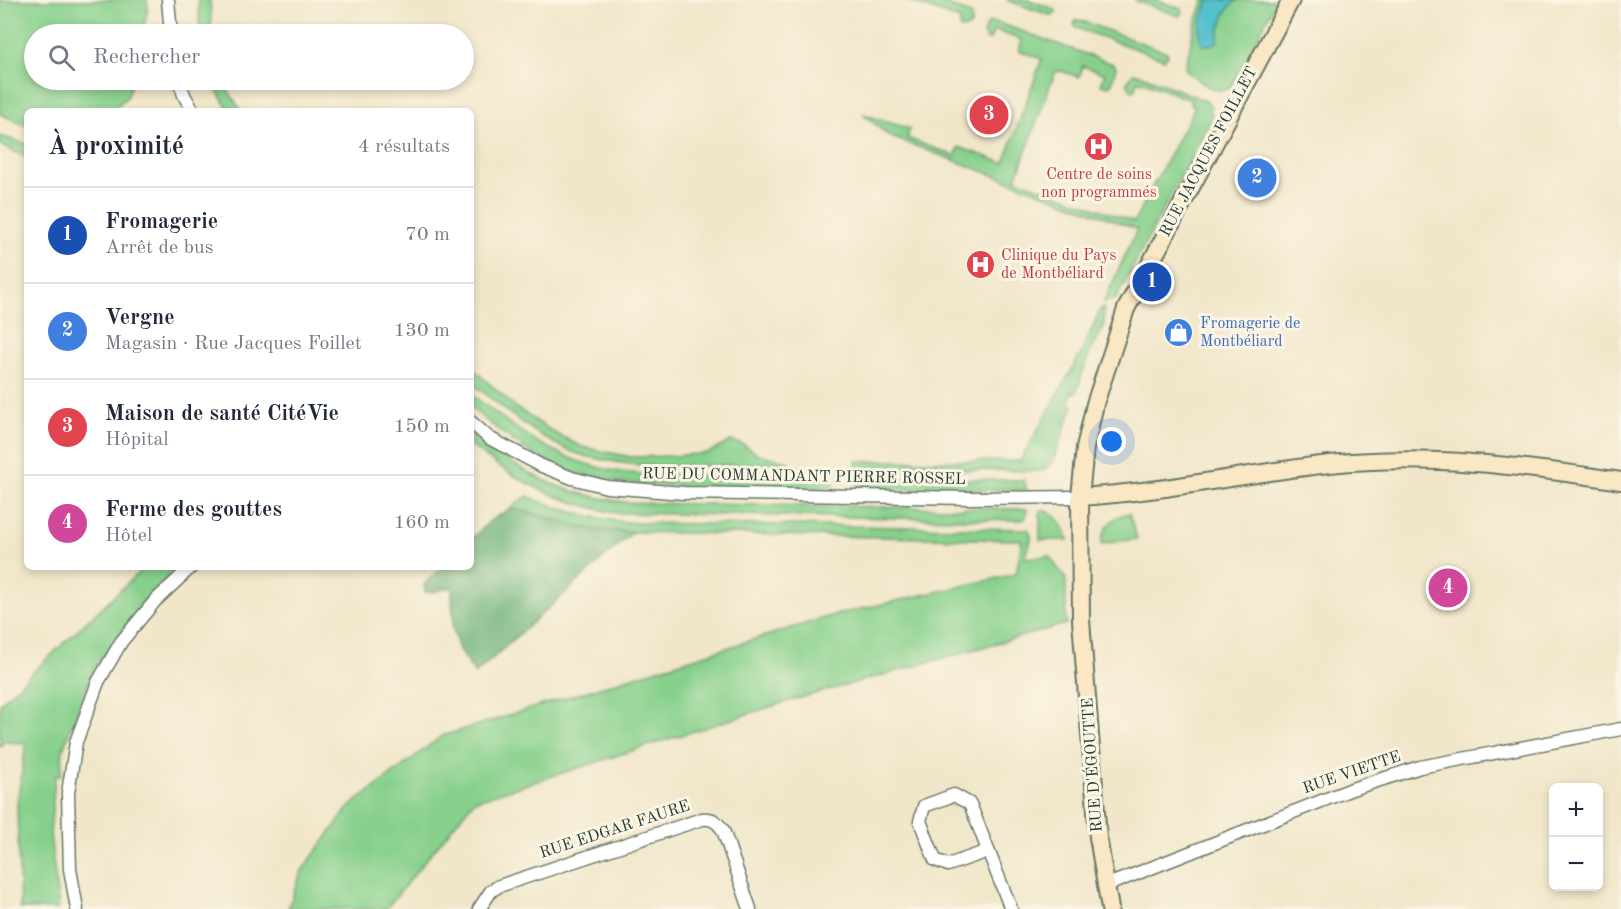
<!DOCTYPE html>
<html lang="fr">
<meta charset="utf-8">
<style>
:root{--surface:#fff;--page:#f6f6f7;--text:#1f2937;--muted:#747a83;--line:#e0e1e3;--accent:#b5179e}
body{margin:0;font-family:"Old Standard TT",serif;background:var(--page);color:var(--text)}
.controls{position:absolute;right:18px;bottom:18px;display:grid;overflow:hidden;border-radius:9px;box-shadow:0 3px 9px #0003}
.controls button{width:54px;height:54px;display:grid;place-items:center;padding:0;border:0;border-bottom:2px solid var(--line);background:var(--surface);color:var(--text);font:30px sans-serif}
.you{position:absolute;left:1112px;top:442px;width:21px;height:21px;margin:-15px;border:4px solid #fff;border-radius:50%;background:#1a73e8;box-shadow:0 0 0 9px #1a73e833}
.badge{display:grid;place-items:center;width:39px;height:39px;border-radius:50%;background:var(--accent);color:#fff;font-size:20px;font-weight:700}
.pin{position:absolute;translate:-50% -50%;border:3px solid #fff;box-shadow:0 2px 6px #0006}
.list{margin:0;padding:0;list-style:none}
h2{display:flex;justify-content:space-between;align-items:center;height:78px;margin:0;padding:0 24px;font-size:26px}
h2 small{font-size:20px;font-weight:400;color:var(--muted)}
.list li{display:grid;grid-template-columns:39px 1fr auto;gap:18px;align-items:center;box-sizing:border-box;height:96px;padding:0 24px;border-top:2px solid var(--line)}
.list b{display:block;font-size:22px;white-space:nowrap}
.list p{margin:0;font-size:20px;white-space:nowrap;color:var(--muted)}
.list em{font-size:20px;font-style:normal;color:var(--muted)}
.icon{flex:none;width:33px;height:33px;fill:none;stroke:currentColor;stroke-width:2;stroke-linecap:round;stroke-linejoin:round}
.map{position:relative;flex:none;width:1621px;height:909px;overflow:hidden}
.search{position:absolute;background:var(--surface);box-shadow:0 3px 9px #0003;left:24px;top:24px;width:450px;height:66px;display:flex;align-items:center;gap:15px;box-sizing:border-box;padding:0 21px;border-radius:33px;color:var(--muted);font-size:22px}
.panel{position:absolute;background:var(--surface);box-shadow:0 3px 9px #0003;left:24px;top:108px;width:450px;height:462px;border-radius:9px}
.map>svg:first-child{display:block}
.green{fill:#87d08c;stroke:#538660;stroke-width:1.5}
.forest{fill:#6db278;stroke:#467856;stroke-width:1.5}
.water{fill:#53c0cc;stroke:#397e80;stroke-width:1.5}
.lines{fill:none;stroke-linecap:round;stroke-linejoin:round}
.street-casing{stroke:#687868;stroke-width:15}
.secondary-casing{stroke:#687868;stroke-width:20}
.street{stroke:#fff;stroke-width:12}
.secondary{stroke:#fae7c3;stroke-width:16}
.labels{text-anchor:middle;dominant-baseline:central;stroke-width:6;stroke-linejoin:round;paint-order:stroke}
.street-label{font-size:16px;fill:#1f3d34;stroke:#fcf5e5}
.health-label{font-size:16px;fill:#be3a42;stroke:#fcf5e5}
.shop-label{font-size:16px;fill:#366cbe;stroke:#fcf5e5;text-anchor:start}
</style>
<div class="map">
<svg width="1621" height="909" viewBox="0 0 1621 909">
<rect width="100%" height="100%" fill="#fcf5e5"/>
<filter id="ink" filterUnits="userSpaceOnUse"><feTurbulence type="fractalNoise" baseFrequency=".0167" numOctaves="2"/><feDisplacementMap in="SourceGraphic" scale="12" xChannelSelector="R" yChannelSelector="G"/><feConvolveMatrix kernelMatrix="1 2 1 2 8 2 1 2 1" color-interpolation-filters="sRGB"/></filter>
<filter id="wash" filterUnits="userSpaceOnUse"><feTurbulence type="fractalNoise" baseFrequency=".008" numOctaves="4" result="noise"/><feDisplacementMap in="SourceGraphic" scale="24" xChannelSelector="R" yChannelSelector="G"/><feGaussianBlur stdDeviation="1.35" result="paint"/><feColorMatrix in="noise" values="0 0 0 0 0 0 0 0 0 0 0 0 0 0 0 0 0 1.4 0 .05"/><feComposite in="paint" operator="in"/></filter>
<g filter="url(#wash)">
<rect width="100%" height="100%" fill="#f1e6c9"/>
<!-- green -->
<g class="green">
<path d="M0,0H147L148,8L142,34H34V80H132L128,96L111,111H27V126L0,114Z"/>
<path d="M198,0H210L212,34H200Z"/>
<path d="M906,0H934L971,14L972,22L970,27L960,29V20Z"/>
<path d="M1006,0H1029L1054,9L1056,12L1052,16Z"/>
<path d="M1134,0H1157L1182,9L1183,12L1179,16Z"/>
<path d="M1204,0H1277L1231,87C1227,89 1222,91 1217,90C1209,88 1189,75 1185,68L1195,25Z"/>
<path d="M1076,20H1079L1167,52L1168,55L1164,59L1076,28L1074,25Z"/>
<path d="M989,22H996L1113,64L1116,67L1112,83L1109,86L1101,85L1105,74L1083,66L1079,77L1061,71L1055,72L1016,179L1134,222L1195,107L1190,104L1191,100L1138,80L1134,91L1131,90L1127,83L1133,73L1139,74L1206,101L1210,105L1212,118L1116,299L1104,302L1137,229L889,136L863,114L910,129L907,138L955,156L959,147L1004,163L1042,59L1019,51L1022,40L994,30L990,40L986,39L983,33Z"/>
<path d="M211,80H222L241,111H229Z"/>
<path d="M0,136L27,144V158L0,145Z"/>
<path d="M1101,308H1104V327L1090,351L1076,393L1072,392L1069,404L1073,406L1053,461L1045,469L1040,471L856,468V461H1020L1080,355Z"/>
<path d="M471,367L515,407L553,432L582,447L631,457L674,456L708,453L731,441L742,444L758,454L789,462C721,465 649,473 582,455C547,446 500,406 471,382Z"/>
<path d="M471,394C525,437 570,470 642,474L828,477H831L834,484L829,488C788,487 747,487 706,486C656,485 605,487 558,467C526,453 498,430 471,408Z"/>
<path d="M471,433C487,442 501,456 517,466C553,488 591,499 633,503L1027,509L1026,517L1023,520L617,513C560,503 517,482 471,446Z"/>
<path d="M857,478L1021,480H1024L1027,490L863,489L855,482Z"/>
<path d="M527,496C564,512 600,521 640,523L1028,529C1036,540 1026,547 1025,558L1049,556L1066,579V624L789,701L474,801L386,909H288L301,872L349,807L442,736L830,616L1016,574L1022,540L633,532C618,531 602,531 586,528C561,523 535,511 510,509Z"/>
<path d="M1040,510C1056,510 1065,526 1068,540H1040Z"/>
<path d="M1129,513L1137,539L1101,544C1103,527 1113,516 1129,513Z"/>
<path d="M145,567H177L139,607L94,668L63,749L61,776H55L50,834L59,909H20L17,804L26,743L3,742L0,748V703Z"/>
</g>
<!-- forest -->
<path class="forest" d="M510,509C534,511 561,523 586,528C602,531 618,531 633,532L475,674L459,650L453,630L452,587L434,592H425L424,584L442,567H471V539L491,520Z"/>
<!-- water -->
<path class="water" d="M1209,0H1238C1224,7 1220,28 1217,42L1211,45H1203C1195,32 1203,13 1209,0Z"/>
</g>
<g filter="url(#ink)">
<g class="lines">
<defs>
<g id="street">
<path d="M168,0L171,34"/>
<path d="M179,80L184,95L193,111"/>
<path d="M471,422L489,438L542,466L572,478L607,487L684,493L969,498L1080,497"/>
<path d="M988,851L948,865L935,860L920,821L924,806L954,795L970,804L1011,909"/>
<path d="M1105,886L1352,789L1420,767L1621,729"/>
<path d="M77,909L70,869L68,793L76,742L98,682L121,642L155,601L191,567"/>
<path d="M479,909L491,891L499,886L702,819C713,818 717,822 723,830L750,909"/>
</g>
<g id="secondary">
<path d="M1080,497C1164,492 1246,473 1330,464C1428,454 1524,466 1621,481"/>
<path d="M1110,909L1098,837L1081,620L1080,497L1085,448L1095,404L1126,309L1291,0"/>
</g>
</defs>
<!-- street casing -->
<use href="#street" class="street-casing"/>
<!-- secondary casing -->
<use href="#secondary" class="secondary-casing"/>
<!-- street -->
<use href="#street" class="street"/>
<!-- secondary -->
<use href="#secondary" class="secondary"/>
</g>
</g>
<!-- icons -->
<defs>
<symbol id="hospital-disc" viewBox="-11 -11 22 22"><circle r="9.5" fill="#e0444e" stroke="#fcf5e5"/><path d="M-5-5h3v3.5h4V-5h3V5h-3V1.5h-4V5h-3Z" fill="#fff"/></symbol>
<symbol id="shop-disc" viewBox="-11 -11 22 22"><circle r="9.5" fill="#3f7fe0" stroke="#fcf5e5"/><path d="M-5-2.5h2.3a2.7 3.5 0 0 1 5.4 0H5L5.5 6h-11ZM-1.5-2.5h3a1.5 2.3 0 0 0-3 0Z" fill="#fff"/></symbol>
</defs>
<g fill-rule="evenodd">
<use href="#hospital-disc" x="1082" y="130" width="33" height="33"/>
<use href="#hospital-disc" x="964" y="248" width="33" height="33"/>
<use href="#shop-disc" x="1162" y="316" width="33" height="33"/>
</g>
<g class="labels">
<!-- street labels -->
<g class="street-label">
<text transform="translate(1209 152) rotate(-62)">RUE JACQUES FOILLET</text>
<text transform="translate(804 477) rotate(1)">RUE DU COMMANDANT PIERRE ROSSEL</text>
<text transform="translate(1093 765) rotate(-94)">RUE D'ÉGOUTTE</text>
<text transform="translate(1352 773) rotate(-19)">RUE VIETTE</text>
<text transform="translate(615 830) rotate(-18)">RUE EDGAR FAURE</text>
</g>
<!-- health labels -->
<g class="health-label">
<text x="1099" y="175">Centre de soins<tspan x="1099" dy="18">non programmés</tspan></text>
<text x="1001" y="256" text-anchor="start">Clinique du Pays<tspan x="1001" dy="18">de Montbéliard</tspan></text>
</g>
<!-- shop labels -->
<g class="shop-label">
<text x="1200" y="324">Fromagerie de<tspan x="1200" dy="18">Montbéliard</tspan></text>
</g>
</g>
</svg>
<div class="controls">
<button>+</button>
<button>−</button>
</div>
<div class="you"></div>
<div class="pin badge" style="left:1152px;top:282px;background:#1a4fb4">1</div>
<div class="pin badge" style="left:1257px;top:178px;background:#3f7fe0">2</div>
<div class="pin badge" style="left:989px;top:115px;background:#e0444e">3</div>
<div class="pin badge" style="left:1448px;top:588px;background:#d1479c">4</div>
<div class="search"><svg class="icon" aria-label="search" viewBox="0 0 24 24"><circle cx="10" cy="10" r="6"/><path d="M15 15l6 6"/></svg>Rechercher</div>
<section class="panel">
<h2>À proximité<small>4 résultats</small></h2>
<ul class="list">
<li><span class="badge" style="background:#1a4fb4">1</span><div><b>Fromagerie</b><p>Arrêt de bus</p></div><em>70 m</em></li>
<li><span class="badge" style="background:#3f7fe0">2</span><div><b>Vergne</b><p>Magasin · Rue Jacques Foillet</p></div><em>130 m</em></li>
<li><span class="badge" style="background:#e0444e">3</span><div><b>Maison de santé CitéVie</b><p>Hôpital</p></div><em>150 m</em></li>
<li><span class="badge" style="background:#d1479c">4</span><div><b>Ferme des gouttes</b><p>Hôtel</p></div><em>160 m</em></li>
</ul>
</section>
</div>
